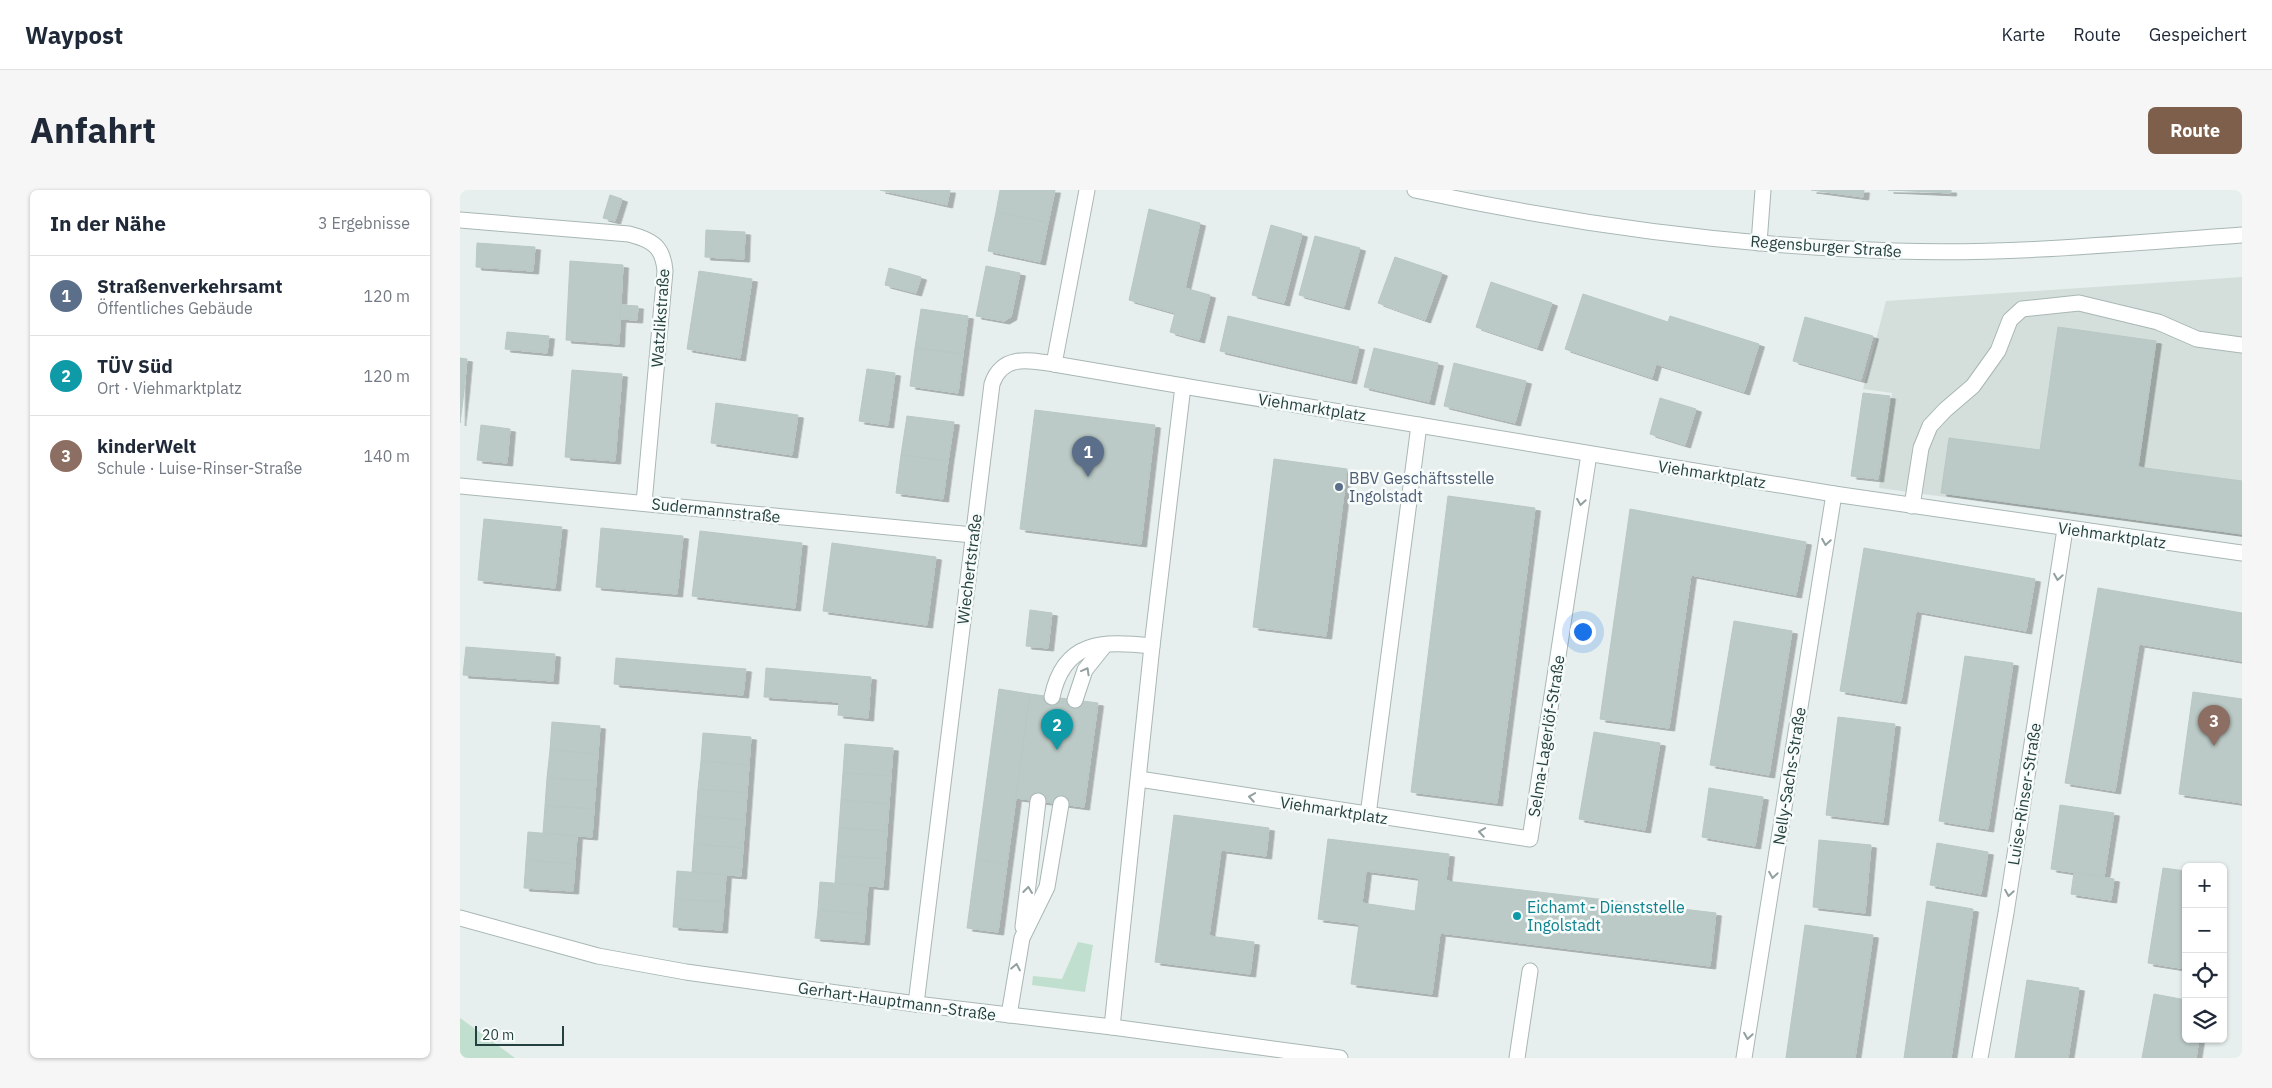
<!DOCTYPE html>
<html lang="de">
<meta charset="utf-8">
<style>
:root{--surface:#fff;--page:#f6f6f7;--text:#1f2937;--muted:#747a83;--line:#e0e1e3;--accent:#7d5f4b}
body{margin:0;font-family:"IBM Plex Sans",sans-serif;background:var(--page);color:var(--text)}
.controls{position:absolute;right:15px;bottom:15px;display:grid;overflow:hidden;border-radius:8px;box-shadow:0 1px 4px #0004}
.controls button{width:45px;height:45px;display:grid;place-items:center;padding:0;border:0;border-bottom:1px solid var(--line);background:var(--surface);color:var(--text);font:25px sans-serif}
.scale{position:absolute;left:15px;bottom:12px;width:89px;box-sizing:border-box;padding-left:5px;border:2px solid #25413f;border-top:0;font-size:14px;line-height:18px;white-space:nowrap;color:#25413f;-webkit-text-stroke:4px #f7fbfa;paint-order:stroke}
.you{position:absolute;left:1122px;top:441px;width:18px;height:18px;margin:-12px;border:4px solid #fff;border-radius:50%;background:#1a73e8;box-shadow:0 0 0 8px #1a73e833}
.badge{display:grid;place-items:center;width:32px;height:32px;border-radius:50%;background:var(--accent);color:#fff;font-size:16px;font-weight:700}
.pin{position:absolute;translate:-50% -41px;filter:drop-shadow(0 1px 2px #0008)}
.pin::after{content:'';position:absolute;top:26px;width:18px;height:15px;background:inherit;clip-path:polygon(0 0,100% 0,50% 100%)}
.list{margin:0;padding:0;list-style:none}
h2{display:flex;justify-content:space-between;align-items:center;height:65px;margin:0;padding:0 20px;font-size:21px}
h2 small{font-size:16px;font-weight:400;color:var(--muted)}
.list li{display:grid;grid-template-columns:32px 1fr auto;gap:15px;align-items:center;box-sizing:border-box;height:80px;padding:0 20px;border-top:1px solid var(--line)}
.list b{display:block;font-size:19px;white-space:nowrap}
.list p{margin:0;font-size:16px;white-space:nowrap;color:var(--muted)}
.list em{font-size:16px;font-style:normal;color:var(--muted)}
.icon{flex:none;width:28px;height:28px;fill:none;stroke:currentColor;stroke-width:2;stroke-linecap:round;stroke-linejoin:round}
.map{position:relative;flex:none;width:1782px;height:868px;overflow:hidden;border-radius:8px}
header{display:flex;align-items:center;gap:30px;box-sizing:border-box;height:70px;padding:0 25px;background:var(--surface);border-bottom:1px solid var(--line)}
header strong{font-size:24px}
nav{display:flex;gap:28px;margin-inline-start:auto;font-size:18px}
.intro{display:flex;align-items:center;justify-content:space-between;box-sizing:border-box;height:120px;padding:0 30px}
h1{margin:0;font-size:35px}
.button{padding:12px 22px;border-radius:8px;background:var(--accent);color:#fff;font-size:18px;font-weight:700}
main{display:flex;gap:30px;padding:0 30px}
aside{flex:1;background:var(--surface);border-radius:8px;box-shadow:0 1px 4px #0004}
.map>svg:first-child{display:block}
.built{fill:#d4dfdc}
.green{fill:#c0dfce}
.building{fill:#bbcac6;stroke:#b8c8c5;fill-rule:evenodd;filter:url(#shadow)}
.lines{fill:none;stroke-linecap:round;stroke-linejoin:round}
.service-casing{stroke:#a8b7b5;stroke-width:17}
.minor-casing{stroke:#a8b7b5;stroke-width:17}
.tertiary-casing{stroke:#a8b7b5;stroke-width:17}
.service{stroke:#fff;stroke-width:15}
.minor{stroke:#fff;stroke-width:15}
.tertiary{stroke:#fff;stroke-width:15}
.oneway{stroke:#92a09f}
.service-dot{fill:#5c6f8a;stroke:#f7fbfa;stroke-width:2}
.culture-dot{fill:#0f9aa8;stroke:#f7fbfa;stroke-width:2}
.labels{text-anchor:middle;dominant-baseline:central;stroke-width:5;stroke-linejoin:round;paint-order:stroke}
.street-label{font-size:16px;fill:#25413f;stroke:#f7fbfa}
.service-label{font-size:16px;fill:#4e5e75;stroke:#f7fbfa;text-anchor:start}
.culture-label{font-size:16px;fill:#0d838f;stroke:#f7fbfa;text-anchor:start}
</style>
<header>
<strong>Waypost</strong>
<nav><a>Karte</a><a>Route</a><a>Gespeichert</a></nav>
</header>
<div class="intro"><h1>Anfahrt</h1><a class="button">Route</a></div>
<main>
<aside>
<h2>In der Nähe<small>3 Ergebnisse</small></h2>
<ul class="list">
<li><span class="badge" style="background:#5c6f8a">1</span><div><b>Straßenverkehrsamt</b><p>Öffentliches Gebäude</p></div><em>120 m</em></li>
<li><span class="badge" style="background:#0f9aa8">2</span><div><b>TÜV Süd</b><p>Ort · Viehmarktplatz</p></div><em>120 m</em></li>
<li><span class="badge" style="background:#8d6e63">3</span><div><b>kinderWelt</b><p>Schule · Luise-Rinser-Straße</p></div><em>140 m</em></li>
</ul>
</aside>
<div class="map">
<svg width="1782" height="868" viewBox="0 0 1782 868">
<defs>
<filter id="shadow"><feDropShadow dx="5.5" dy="3" stdDeviation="0" flood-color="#0004"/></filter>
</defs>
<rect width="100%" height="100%" fill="#e6efed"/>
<!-- built -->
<path class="built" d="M1782,87V347L1419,298L1432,203L1403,199L1426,111Z"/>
<!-- green -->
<g class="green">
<path d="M618,752L633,755L625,802L572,795L573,786L602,789Z"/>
<path d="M0,828L55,868H0Z"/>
</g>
<!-- building -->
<g class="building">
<path d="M420,0H490L487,15Z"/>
<path d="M540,0H595L588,33L536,22Z"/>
<path d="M1351,0H1404L1403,7Z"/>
<path d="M1491,0V3L1428,0Z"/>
<path d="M150,5L162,9L155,31L143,28Z"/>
<path d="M689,19L740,33L725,98L750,105L739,150L710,142L715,123L669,110Z"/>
<path d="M536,22L588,33L580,72L528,61Z"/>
<path d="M811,35L842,44L824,113L792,105Z"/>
<path d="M246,40L285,42L284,69L245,67Z"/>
<path d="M855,46L900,58L884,117L839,105Z"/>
<path d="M17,53L75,57L73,81L16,77Z"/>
<path d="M935,67L982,83L965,130L918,113Z"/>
<path d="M110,71L163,75L159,154L106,150Z"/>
<path d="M526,76L560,83L551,127L544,131L516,126Z"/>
<path d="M429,78L461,87L456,103L425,95Z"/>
<path d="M239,81L292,89L280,168L227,159Z"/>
<path d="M1031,92L1092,113L1077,158L1016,137Z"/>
<path d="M1123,104L1208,132L1210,126L1299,154L1284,202L1196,174L1192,188L1105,159Z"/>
<path d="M161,115L178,116L177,130L160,129Z"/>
<path d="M461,119L508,126L503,164L455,158Z"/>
<path d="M768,126L899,157L891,191L760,161Z"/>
<path d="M1345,127L1413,146L1401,190L1333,171Z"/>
<path d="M1598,137L1696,151L1678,277L1782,291V344L1481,303L1489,248L1580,260Z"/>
<path d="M47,142L89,146L87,163L45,159Z"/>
<path d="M455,158L503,164L498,203L450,196Z"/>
<path d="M914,158L978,173L969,212L904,197Z"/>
<path d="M0,168L7,169L4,201H0Z"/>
<path d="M994,173L1066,191L1055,233L984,216Z"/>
<path d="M407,179L435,183L428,235L399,231Z"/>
<path d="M112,180L162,184L155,271L105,267Z"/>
<path d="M0,201H4L0,233Z"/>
<path d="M1403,203L1430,206L1418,289L1391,286Z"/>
<path d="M1200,208L1236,219L1225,255L1190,244Z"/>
<path d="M256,213L338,225L332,265L251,253Z"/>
<path d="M575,220L695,235L681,354L560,339Z"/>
<path d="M447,226L494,232L488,271L441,265Z"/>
<path d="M21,235L50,239L47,273L17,270Z"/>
<path d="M441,265L488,271L483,309L436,303Z"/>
<path d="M814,269L887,279L866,446L793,437Z"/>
<path d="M988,306L1075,318L1037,613L951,602Z"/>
<path d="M1170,319L1346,352L1336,405L1231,385L1209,538L1140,529Z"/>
<path d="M24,329L102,337L95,398L18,390Z"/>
<path d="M141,338L223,346L217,404L136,397Z"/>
<path d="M240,341L342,353L335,418L232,406Z"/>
<path d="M372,353L476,367L467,435L363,421Z"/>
<path d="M1404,358L1575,389L1566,441L1456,421L1441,511L1380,501Z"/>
<path d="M1638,398L1782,423V471L1679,454L1655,601L1605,593Z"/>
<path d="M570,420L592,423L588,458L566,456Z"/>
<path d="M1274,431L1332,441L1309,585L1250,575Z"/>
<path d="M6,457L95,464L93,491L3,485Z"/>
<path d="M1505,466L1553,473L1528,639L1479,631Z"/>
<path d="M156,468L286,479L283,505L154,494Z"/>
<path d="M306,478L411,487L408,528L378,525L379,512L304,507Z"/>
<path d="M539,499L570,504L547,674L516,670Z"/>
<path d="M1733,502L1782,509V613L1719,604Z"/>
<path d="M570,504L638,513L624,617L556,608Z"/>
<path d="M1378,527L1435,534L1423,632L1366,625Z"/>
<path d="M92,532L140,536L138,564L90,560Z"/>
<path d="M1134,542L1200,553L1185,640L1119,629Z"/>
<path d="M243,543L291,547L289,575L241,571Z"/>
<path d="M385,554L433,558L431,586L383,583Z"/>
<path d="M90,560L138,564L136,591L87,588Z"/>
<path d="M241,571L289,575L287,603L238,599Z"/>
<path d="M383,583L431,586L429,614L381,610Z"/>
<path d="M87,588L136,591L134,619L85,616Z"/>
<path d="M1249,598L1303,607L1295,656L1242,647Z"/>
<path d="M238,599L287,603L285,630L236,626Z"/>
<path d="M381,610L429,614L427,641L379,638Z"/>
<path d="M1600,615L1654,623L1644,687L1591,679Z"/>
<path d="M85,616L134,619L132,647L83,643Z"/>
<path d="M714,625L809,638L806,666L761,660L749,746L794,752L790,784L695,772Z"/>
<path d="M236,626L285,630L283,658L234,654Z"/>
<path d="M379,638L427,641L425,669L377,666Z"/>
<path d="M68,642L117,646L115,674L66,670Z"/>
<path d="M868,649L989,664L986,691L1256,723L1250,776L980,743L972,804L891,794L899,734L858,729ZM906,681L959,688L955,721L902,713Z"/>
<path d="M1359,650L1411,655L1405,723L1353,717Z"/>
<path d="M1477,653L1528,662L1521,704L1470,695Z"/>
<path d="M234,654L283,658L281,686L232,682Z"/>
<path d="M377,666L425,669L423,697L375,693Z"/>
<path d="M66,670L115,674L113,701L64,698Z"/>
<path d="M516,670L547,674L538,742L507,738Z"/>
<path d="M1703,678L1726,681V779L1688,773Z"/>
<path d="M217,681L266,685L264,712L215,709Z"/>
<path d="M1614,682L1654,689L1651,710L1611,704Z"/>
<path d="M360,692L408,696L406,724L358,720Z"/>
<path d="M215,709L264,712L262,740L213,737Z"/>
<path d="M1467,711L1513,719L1491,868H1444Z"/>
<path d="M358,720L406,724L404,752L355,748Z"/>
<path d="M1345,735L1413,745L1395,868H1326Z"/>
<path d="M1567,790L1619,798L1608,868H1555Z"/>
<path d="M1694,804L1726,810V849H1739L1736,868H1682Z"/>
</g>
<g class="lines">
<defs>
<g id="service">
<path d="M1452,316L1461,258L1470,236L1485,220L1513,196L1538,161L1550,130L1562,119L1619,113L1698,132L1737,149L1782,155"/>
<path d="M592,507C604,450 642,451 692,456"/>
<path d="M615,510L625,480L645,455"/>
<path d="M908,625L959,235"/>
<path d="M563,737L578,611"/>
<path d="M549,825L562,748L587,697L601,614"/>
<path d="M1057,868L1070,781"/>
</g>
<g id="minor">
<path d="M0,30L169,44C192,50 203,56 205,81L184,313"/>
<path d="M1299,53L1303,0"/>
<path d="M594,174L723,196L692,456L652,837"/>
<path d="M723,196L1374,304L1782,363"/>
<path d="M0,296L513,345"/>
<path d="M679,589L1070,649L1129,264"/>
<path d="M0,728L138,766L226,782L456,814L652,837L880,868"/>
<path d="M456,814L532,194C542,164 569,170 594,174L627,0"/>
<path d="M1284,868L1374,304"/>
<path d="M1520,868L1546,723L1605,339"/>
</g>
<path id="tertiary" d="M955,0C1111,34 1275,56 1435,61C1551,65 1667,53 1782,45"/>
</defs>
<!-- service casing -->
<use href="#service" class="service-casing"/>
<!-- minor casing -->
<use href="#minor" class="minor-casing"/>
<!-- tertiary casing -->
<use href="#tertiary" class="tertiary-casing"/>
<!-- service -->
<use href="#service" class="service"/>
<!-- minor -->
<use href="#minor" class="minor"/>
<!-- tertiary -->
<use href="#tertiary" class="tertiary"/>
</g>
<!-- one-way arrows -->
<defs><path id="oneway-chevron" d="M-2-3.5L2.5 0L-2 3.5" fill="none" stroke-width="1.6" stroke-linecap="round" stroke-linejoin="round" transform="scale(1.25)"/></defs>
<g class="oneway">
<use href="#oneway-chevron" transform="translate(1121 312) rotate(99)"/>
<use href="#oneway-chevron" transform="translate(1366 352) rotate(99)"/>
<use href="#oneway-chevron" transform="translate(1598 387) rotate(99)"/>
<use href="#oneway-chevron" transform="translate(626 481) rotate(-61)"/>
<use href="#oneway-chevron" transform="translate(792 607) rotate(-171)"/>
<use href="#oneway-chevron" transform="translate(1022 642) rotate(-171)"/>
<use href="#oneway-chevron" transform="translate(1313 685) rotate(99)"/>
<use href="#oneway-chevron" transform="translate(568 700) rotate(-83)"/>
<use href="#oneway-chevron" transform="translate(1549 703) rotate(99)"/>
<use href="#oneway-chevron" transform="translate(556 777) rotate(-79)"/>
<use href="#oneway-chevron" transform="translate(1288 846) rotate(99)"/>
</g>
<!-- markers -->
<circle class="service-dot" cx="879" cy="297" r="5"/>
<circle class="culture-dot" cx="1057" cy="726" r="5"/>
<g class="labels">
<!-- street labels -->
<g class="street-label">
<text transform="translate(1366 56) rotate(4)">Regensburger Straße</text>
<text transform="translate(200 128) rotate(-86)">Watzlikstraße</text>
<text transform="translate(852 217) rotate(9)">Viehmarktplatz</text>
<text transform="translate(1252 284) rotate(9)">Viehmarktplatz</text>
<text transform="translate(256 320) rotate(6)">Sudermannstraße</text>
<text transform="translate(1652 345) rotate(8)">Viehmarktplatz</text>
<text transform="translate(509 379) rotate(-83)">Wiechertstraße</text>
<text transform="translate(1086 546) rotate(-81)">Selma-Lagerlöf-Straße</text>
<text transform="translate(1329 586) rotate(-81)">Nelly-Sachs-Straße</text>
<text transform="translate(1564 604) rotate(-81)">Luise-Rinser-Straße</text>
<text transform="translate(874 620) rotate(9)">Viehmarktplatz</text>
<text transform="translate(437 811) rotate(8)">Gerhart-Hauptmann-Straße</text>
</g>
<!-- service labels -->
<g class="service-label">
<text x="889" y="288">BBV Geschäftsstelle<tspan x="889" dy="18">Ingolstadt</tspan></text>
</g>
<!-- culture labels -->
<g class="culture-label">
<text x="1067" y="717">Eichamt - Dienststelle<tspan x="1067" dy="18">Ingolstadt</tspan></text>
</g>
</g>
</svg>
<div class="controls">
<button>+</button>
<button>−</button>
<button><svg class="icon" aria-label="locate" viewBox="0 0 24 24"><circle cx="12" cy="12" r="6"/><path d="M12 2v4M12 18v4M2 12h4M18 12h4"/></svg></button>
<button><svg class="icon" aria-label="layers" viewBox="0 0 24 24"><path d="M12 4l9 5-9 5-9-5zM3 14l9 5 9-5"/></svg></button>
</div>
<div class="scale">20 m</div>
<div class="you"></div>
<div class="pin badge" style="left:628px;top:287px;background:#5c6f8a">1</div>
<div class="pin badge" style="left:597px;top:560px;background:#0f9aa8">2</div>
<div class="pin badge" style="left:1754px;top:556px;background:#8d6e63">3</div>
</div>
</main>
